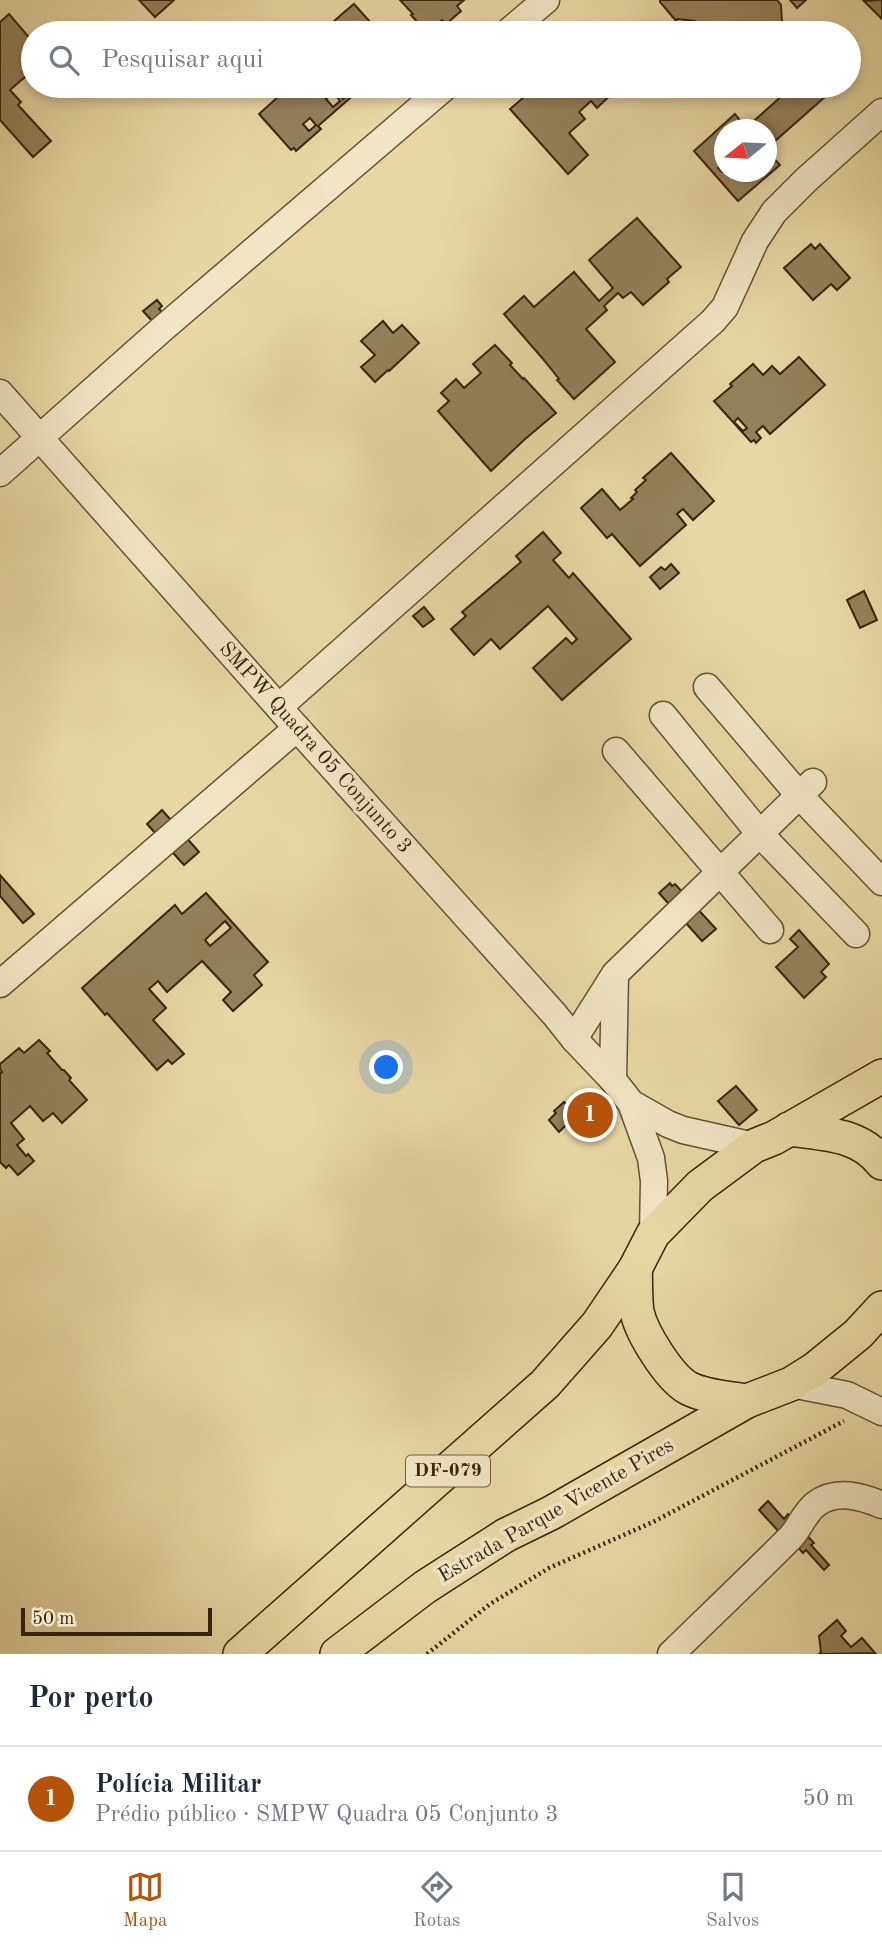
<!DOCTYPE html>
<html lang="pt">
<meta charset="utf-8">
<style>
:root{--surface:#fff;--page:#f6f6f7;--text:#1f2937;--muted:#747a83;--line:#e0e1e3;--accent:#b45309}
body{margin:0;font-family:"Old Standard TT",serif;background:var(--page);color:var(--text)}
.compass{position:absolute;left:714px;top:119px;width:63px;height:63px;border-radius:50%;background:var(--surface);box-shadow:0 4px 10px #0003;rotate:252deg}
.scale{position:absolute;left:21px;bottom:18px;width:191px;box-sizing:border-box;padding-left:7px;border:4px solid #38240d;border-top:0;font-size:19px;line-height:24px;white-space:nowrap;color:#38240d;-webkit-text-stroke:5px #f0e5c4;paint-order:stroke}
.you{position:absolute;left:387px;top:1068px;width:24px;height:24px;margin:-18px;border:5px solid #fff;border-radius:50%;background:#1a73e8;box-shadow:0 0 0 10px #1a73e833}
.badge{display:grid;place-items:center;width:46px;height:46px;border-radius:50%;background:var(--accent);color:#fff;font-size:23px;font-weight:700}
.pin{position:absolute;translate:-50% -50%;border:4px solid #fff;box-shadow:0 2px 7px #0006}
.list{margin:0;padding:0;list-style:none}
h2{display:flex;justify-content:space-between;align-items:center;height:91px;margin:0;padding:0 28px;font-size:30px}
h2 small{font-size:23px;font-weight:400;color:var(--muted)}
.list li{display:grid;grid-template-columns:46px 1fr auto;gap:21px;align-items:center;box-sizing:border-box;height:105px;padding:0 28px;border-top:2px solid var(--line)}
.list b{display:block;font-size:26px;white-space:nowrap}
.list p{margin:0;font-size:23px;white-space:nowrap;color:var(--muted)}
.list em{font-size:23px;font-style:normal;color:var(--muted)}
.icon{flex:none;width:38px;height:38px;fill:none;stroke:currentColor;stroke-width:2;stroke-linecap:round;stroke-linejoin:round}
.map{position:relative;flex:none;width:882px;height:1654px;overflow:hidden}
.search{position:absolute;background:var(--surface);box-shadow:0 4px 10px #0003;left:21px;right:21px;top:21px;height:77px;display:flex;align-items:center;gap:18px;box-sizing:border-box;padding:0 24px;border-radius:38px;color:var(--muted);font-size:26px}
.sheet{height:196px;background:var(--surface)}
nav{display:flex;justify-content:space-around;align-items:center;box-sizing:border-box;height:98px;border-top:2px solid var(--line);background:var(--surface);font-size:19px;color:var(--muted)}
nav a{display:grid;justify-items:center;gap:4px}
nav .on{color:var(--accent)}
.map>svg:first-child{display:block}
.building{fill:#94815c;stroke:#38240d;stroke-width:2;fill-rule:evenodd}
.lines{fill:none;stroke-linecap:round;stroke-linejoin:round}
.minor-casing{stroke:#645133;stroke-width:29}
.major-casing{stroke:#38240d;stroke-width:36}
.path{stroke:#38240d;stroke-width:4.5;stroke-dasharray:2 3.5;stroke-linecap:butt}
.minor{stroke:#f0e5c4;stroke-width:26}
.major{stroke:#e8d7a5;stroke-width:33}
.labels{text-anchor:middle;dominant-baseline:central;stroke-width:7;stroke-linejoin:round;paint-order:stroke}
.shield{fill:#f0e5c4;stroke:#6f5e44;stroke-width:2}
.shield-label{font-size:19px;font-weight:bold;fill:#38240d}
.street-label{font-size:21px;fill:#38240d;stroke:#f0e5c4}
</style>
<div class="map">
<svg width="882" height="1654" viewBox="0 0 882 1654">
<rect width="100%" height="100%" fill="#e8d7a5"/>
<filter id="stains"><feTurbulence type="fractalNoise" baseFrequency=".00286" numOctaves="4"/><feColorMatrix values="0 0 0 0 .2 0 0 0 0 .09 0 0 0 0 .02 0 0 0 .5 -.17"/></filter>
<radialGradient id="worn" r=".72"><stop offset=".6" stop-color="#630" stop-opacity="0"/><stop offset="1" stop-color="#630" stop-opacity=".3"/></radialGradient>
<!-- building -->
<g class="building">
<path d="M139,0H174L155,17Z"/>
<path d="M400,0H464L457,6L461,11L446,24L442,20L427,33L411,15L413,14Z"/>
<path d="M660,0H777L781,5L782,22L769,33H710L718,26L709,33H700L693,26L697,23L695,21L677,19L676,21L660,2Z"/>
<path d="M790,0H806L797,8Z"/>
<path d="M882,0V19L864,1Z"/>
<path d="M354,4L380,33H321L342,14Z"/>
<path d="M9,14L33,42V70L10,90L21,102L18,105L51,141L33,157L0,120V22Z"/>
<path d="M268,86H340L335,90L343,99L350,93L343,86H348L352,90L357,86H364L318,126L321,129L296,151L294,148L291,150L259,114L278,97ZM333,92L340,101L333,107L326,99ZM310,118L316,125L309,131L303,124Z"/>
<path d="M535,86H620L597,108L591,101L579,112L585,119L569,133L588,155L568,174L510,109L530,92L529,91Z"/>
<path d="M793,86H831L834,89L766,149V130H724V162L718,168L722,172L724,170V172H766V150L780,165L738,201L694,151L735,114L746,128Z"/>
<path d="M637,218L681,267L667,279L669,282L643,305L631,292L623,298L618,293L604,306L607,310L586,329L615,362L574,399L557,380L559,379L543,359L504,314L524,296L534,307L574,272L599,301L613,288L589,260Z"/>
<path d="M811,244L815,249L820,244L850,278L837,290L831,284L813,300L784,268Z"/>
<path d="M157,300L162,306L159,309L165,315L155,324L143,311Z"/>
<path d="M383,321L393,333L402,325L419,343L389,371L388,370L375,382L361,367L375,355L361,341Z"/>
<path d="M495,345L512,363L510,365L523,379L524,378L556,413L524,440L491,471L438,411L449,401L441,393L456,379L464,388L481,373L473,364Z"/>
<path d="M799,357L825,385L770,434L763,426L756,432L761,438L756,443L754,440L751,442L714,401L732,386L730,384L753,364L763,375L772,366L780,374ZM738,418L747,428L743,431L734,422Z"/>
<path d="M671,453L714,501L693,520L683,509L677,514L686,525L640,566L612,534L607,538L581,508L602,489L620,510L633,499L631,498L637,492L635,490L646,480L643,478Z"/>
<path d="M543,532L561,553L553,560L569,578L573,573L631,639L562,700L533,668L566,638L572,644L577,639L548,606L500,649L491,639L474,655L451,629L466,616L462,612L521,562L516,556Z"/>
<path d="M671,564L679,573L660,589L650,577L661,567L665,570Z"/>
<path d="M864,591L877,620L860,628L847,600Z"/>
<path d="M424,607L434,619L423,627L413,616Z"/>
<path d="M162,810L199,852L184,865L147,824Z"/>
<path d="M0,875L34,914L23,923L0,896Z"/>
<path d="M670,883L672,886L675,884L716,929L702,941L659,893Z"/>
<path d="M206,893L268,962L254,975L262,985L233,1011L223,1000L231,992L202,961L167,992L158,981L149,989L166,1008L153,1020L184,1054L172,1064L168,1060L157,1070L107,1013L105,1015L82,988L175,905L182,914ZM225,921L231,928L210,946L205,940Z"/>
<path d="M799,930L829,964L821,972L826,977L804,998L776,967L798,947L790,939Z"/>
<path d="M39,1040L50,1051L47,1053L62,1070H64L71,1078L69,1080L87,1100L62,1123L53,1113L43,1121L30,1106L11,1123L24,1139L17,1145L26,1156L28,1154L34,1161L18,1175L9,1165L6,1168L0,1162V1074L2,1072L0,1069V1064L19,1048L24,1053Z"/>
<path d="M736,1086L757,1110L739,1125L718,1101Z"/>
<path d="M564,1102L579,1119L568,1128L566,1125L559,1132L549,1120L556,1113L554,1111Z"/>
<path d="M768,1501L784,1519L788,1514L814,1543L811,1545L829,1565L824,1570L806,1550L803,1553L783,1531L780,1533L759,1510Z"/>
<path d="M837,1620L846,1631L841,1636L851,1647L862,1638L875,1653L819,1654L821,1652L819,1636Z"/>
</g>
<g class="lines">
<defs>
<g id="minor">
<path d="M507,33L546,0"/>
<path d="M0,393L297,728L555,1015L574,1039L613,1080L631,1103L651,1158L654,1181L653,1234"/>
<path d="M0,473L161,330L446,86"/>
<path d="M707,687L799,795L882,882"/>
<path d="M279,707L713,321L725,307L755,241L774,212L806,180L882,112"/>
<path d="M663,715L760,834L856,934"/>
<path d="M616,751L770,930"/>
<path d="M0,984L297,728"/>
<path d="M574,1039L615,974L813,782"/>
<path d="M613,1080L615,975"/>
<path d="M631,1103L668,1124L683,1130L754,1146"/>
<path d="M791,1384L847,1395L882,1412"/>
<path d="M671,1654C711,1615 751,1577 790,1538C799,1529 805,1512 816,1504C836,1489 861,1496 882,1505"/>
</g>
<g id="major">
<path d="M789,1129C823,1134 859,1133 882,1163"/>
<path d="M635,1269C636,1283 635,1298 637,1312C642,1334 669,1377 688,1388C705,1397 729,1398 747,1401"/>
<path d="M240,1654L545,1384L597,1325L635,1269L653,1234L700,1186L754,1146L774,1138L882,1076"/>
<path d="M337,1654L425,1587L506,1535L551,1513L747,1401L791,1384L815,1369L858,1334L882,1308"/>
</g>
</defs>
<!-- minor casing -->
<use href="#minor" class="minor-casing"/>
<!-- major casing -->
<use href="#major" class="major-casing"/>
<!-- path -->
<path class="path" d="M427,1654L490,1604L549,1568L653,1522L844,1421"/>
<!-- minor -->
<use href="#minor" class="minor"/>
<!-- major -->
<use href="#major" class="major"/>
</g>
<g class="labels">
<!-- shield labels -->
<rect class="shield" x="406" y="1455.5" width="84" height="31" rx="5"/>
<g class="shield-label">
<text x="448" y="1471">DF-079</text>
</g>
<!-- street labels -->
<g class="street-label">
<text transform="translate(315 748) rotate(48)">SMPW Quadra 05 Conjunto 3</text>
<text transform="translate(556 1511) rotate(-30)">Estrada Parque Vicente Pires</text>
</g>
</g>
<rect width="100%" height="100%" filter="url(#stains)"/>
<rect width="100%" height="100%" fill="url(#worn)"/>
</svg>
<svg class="compass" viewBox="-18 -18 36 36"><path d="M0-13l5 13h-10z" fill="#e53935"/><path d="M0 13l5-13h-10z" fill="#747a83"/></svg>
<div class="scale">50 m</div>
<div class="you"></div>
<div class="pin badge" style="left:590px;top:1115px">1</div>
<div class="search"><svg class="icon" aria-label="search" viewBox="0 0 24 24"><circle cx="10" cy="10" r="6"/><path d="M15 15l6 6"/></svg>Pesquisar aqui</div>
</div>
<section class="sheet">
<h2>Por perto<small></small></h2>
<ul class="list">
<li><span class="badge">1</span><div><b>Polícia Militar</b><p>Prédio público · SMPW Quadra 05 Conjunto 3</p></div><em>50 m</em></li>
</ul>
</section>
<nav>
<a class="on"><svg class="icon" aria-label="map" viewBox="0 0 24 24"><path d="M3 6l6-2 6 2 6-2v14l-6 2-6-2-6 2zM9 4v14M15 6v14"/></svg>Mapa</a>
<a><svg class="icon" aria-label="directions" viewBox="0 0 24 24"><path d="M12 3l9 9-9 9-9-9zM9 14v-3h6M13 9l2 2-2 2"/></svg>Rotas</a>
<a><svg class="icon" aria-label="saved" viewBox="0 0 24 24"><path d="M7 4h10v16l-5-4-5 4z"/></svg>Salvos</a>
</nav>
